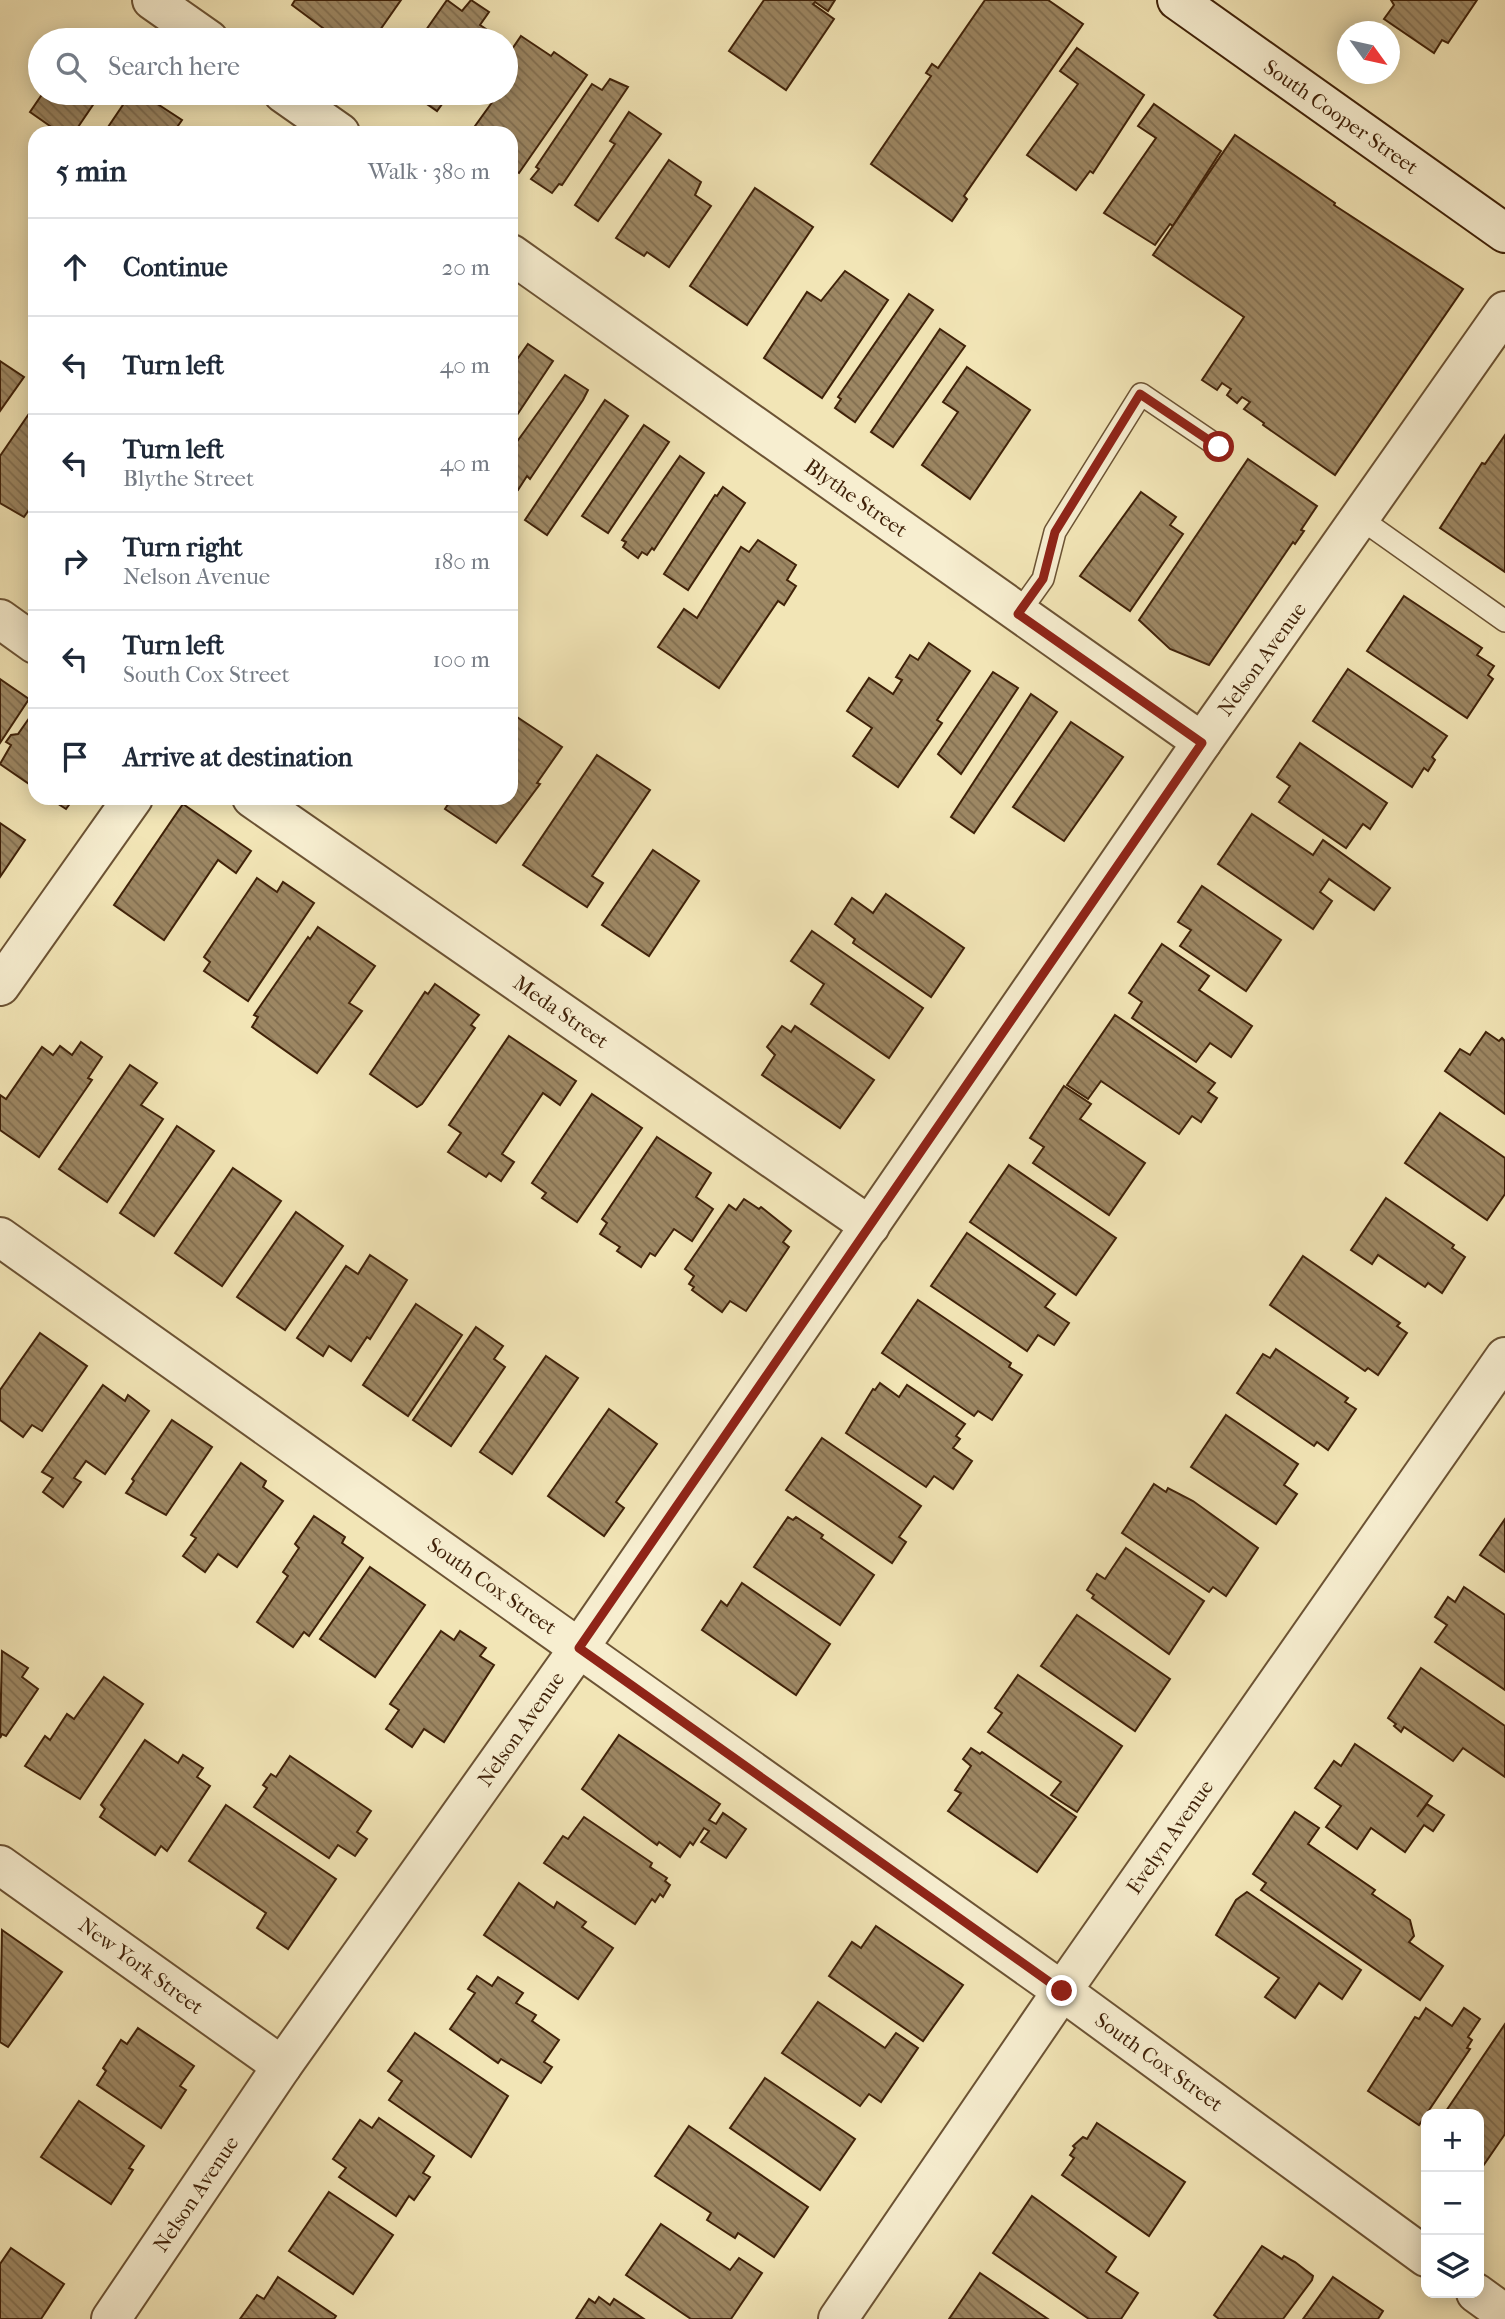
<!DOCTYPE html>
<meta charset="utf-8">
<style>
:root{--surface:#fff;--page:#f2f2f3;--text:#1f2937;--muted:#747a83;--line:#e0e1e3}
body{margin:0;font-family:"IM FELL French Canon",serif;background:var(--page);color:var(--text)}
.controls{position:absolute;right:21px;bottom:21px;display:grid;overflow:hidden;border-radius:14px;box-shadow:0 4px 18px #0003}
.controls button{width:63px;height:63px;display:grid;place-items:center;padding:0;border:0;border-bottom:2px solid var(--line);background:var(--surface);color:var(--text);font:35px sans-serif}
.compass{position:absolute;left:1337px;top:21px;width:63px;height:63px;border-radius:50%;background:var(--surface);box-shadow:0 4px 18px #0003;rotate:123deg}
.stop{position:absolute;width:21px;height:21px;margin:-16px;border:5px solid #8f2418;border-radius:50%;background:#fff}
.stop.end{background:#8f2418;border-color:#fff;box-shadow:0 2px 7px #0008}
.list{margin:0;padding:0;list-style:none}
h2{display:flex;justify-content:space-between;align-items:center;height:91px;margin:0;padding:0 28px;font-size:30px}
h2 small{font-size:23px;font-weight:400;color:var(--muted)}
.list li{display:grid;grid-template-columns:46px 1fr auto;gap:21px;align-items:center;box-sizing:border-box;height:98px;padding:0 28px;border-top:2px solid var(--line)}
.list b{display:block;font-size:26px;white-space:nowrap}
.list p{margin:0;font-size:23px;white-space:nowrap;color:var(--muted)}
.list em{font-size:23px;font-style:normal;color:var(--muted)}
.icon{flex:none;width:38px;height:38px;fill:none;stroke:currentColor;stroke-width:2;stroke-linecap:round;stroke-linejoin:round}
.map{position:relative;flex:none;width:1505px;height:2319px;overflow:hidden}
.search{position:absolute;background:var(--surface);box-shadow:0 4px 18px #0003;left:28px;top:28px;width:490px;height:77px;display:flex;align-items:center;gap:18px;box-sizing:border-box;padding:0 24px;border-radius:38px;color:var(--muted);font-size:26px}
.panel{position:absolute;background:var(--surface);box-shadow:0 4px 18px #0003;left:28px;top:126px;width:490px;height:679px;border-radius:21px}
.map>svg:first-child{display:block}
.building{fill:url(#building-back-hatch);stroke:#402209;stroke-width:2}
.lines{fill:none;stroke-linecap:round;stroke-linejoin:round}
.service-casing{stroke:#6c5334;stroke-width:24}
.minor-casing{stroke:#6c5334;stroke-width:42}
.secondary-casing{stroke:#402209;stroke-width:42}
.service{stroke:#f7eed0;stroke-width:21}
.minor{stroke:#f7eed0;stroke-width:38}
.secondary{stroke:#f7eed0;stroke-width:38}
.route{stroke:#8f2418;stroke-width:9}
.labels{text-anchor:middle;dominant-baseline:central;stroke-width:5;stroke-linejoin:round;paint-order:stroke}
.street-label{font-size:21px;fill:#402209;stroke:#f7eed0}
</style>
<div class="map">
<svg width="1505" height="2319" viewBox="0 0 1505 2319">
<defs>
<pattern id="building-back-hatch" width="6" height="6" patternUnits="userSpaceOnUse" patternTransform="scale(1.75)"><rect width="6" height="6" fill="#9d8763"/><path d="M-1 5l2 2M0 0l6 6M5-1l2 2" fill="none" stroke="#816e50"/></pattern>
</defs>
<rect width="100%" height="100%" fill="#f2e5b6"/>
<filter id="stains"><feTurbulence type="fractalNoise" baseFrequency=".00286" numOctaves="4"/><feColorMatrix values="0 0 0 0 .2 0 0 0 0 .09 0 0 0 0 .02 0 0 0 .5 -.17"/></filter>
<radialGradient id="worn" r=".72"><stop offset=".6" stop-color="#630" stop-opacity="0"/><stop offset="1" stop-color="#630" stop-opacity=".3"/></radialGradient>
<!-- building -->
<g class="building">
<path d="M295,0H401L373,40H339L292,5Z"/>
<path d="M447,0L462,11L471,0L489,12L480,25L492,33L487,40H419Z"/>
<path d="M764,0H835L828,11L815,2L813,4L834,19L786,90L729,51Z"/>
<path d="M985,0H1048L1083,24L964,196L967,199L952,221L871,164L931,76L926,73L932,64L938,68Z"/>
<path d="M1391,0H1477L1448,43L1442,40L1434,53L1384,19L1394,5Z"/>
<path d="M521,36L551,56L554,52L587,75L519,173L511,168V133H470L493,101L482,93H506V58Z"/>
<path d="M1077,48L1144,95L1093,173L1090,171L1076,190L1027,155L1078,84L1060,71Z"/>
<path d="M610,79L628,87L562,185L559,184L552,193L531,179L539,169L536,167L592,84L602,90Z"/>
<path d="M43,93H101L74,133H60L30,112Z"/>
<path d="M139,93H148L158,100L156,103L182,120L173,133H104L129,96L134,100Z"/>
<path d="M411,93H450L437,111Z"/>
<path d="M1154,104L1221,151L1173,226L1170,224L1155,245L1104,213L1156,138L1138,126Z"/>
<path d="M629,112L661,134L598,221L575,205L615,144L610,141Z"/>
<path d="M1235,135L1335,203L1334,205L1463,289L1335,475L1263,425L1264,423L1244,409L1250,402L1242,397L1237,403L1227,395L1231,389L1222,383L1217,390L1202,380L1244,317L1153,255Z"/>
<path d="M669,160L701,182L695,195L711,206L669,267L647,252L644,256L616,238Z"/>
<path d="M755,188L813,227L747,325L690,286Z"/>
<path d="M845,271L888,300L822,398L764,358L807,292L821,301Z"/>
<path d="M909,294L933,310L855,422L835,408L841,399L838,397Z"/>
<path d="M940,329L965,346L893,447L871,432Z"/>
<path d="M528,344L553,361L511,424V368Z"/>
<path d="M0,361L24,377L0,411Z"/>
<path d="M967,367L1030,410L970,499L922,465L958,412L943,402Z"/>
<path d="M565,375L588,390L583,400L530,479L527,476L518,490L511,487V450Z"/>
<path d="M605,400L628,416L547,535L525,520Z"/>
<path d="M35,405V501L24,517L0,503V456Z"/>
<path d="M644,425L669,442L608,533L582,516Z"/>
<path d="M1505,435V572L1440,528L1482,463L1485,464Z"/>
<path d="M680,456L704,473L654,550L652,548L647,555L642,552L638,558L623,547L626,542L622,540Z"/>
<path d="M1248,459L1317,506L1301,530L1304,531L1295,544L1293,542L1209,665L1170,649L1139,620Z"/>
<path d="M723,487L745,503L688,590L664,574L715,495L717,496Z"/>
<path d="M1141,492L1176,517L1170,525L1183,534L1130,611L1080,576Z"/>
<path d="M758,540L796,565L787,580L796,586L784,605L778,601L719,688L658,647L684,609L697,618L741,547L749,552Z"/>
<path d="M1404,596L1482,648L1477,655L1494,666L1488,675L1493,679L1467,718L1367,651Z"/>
<path d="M929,643L970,671L937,720L942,723L898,787L853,756L872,728L847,711L869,678L893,694L902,680L896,677L910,655L918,660Z"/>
<path d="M1348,669L1447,736L1432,757L1435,760L1428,771L1424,768L1412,787L1313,721Z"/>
<path d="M993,672L1018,688L961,774L938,754Z"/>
<path d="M0,679L29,699L0,743Z"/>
<path d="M1031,694L1057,712L974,833L951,817Z"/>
<path d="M511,713L562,747L537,783L540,784L496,843L445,809L452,798H511Z"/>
<path d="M32,714L35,716V788L0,764L11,745L6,742L11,735L18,734Z"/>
<path d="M1071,722L1123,757L1064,841L1013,807Z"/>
<path d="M1300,743L1387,803L1370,829L1363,824L1346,848L1279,802L1290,786L1277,777Z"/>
<path d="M597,755L650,790L592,876L603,883L587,907L523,865Z"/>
<path d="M49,798H74L66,809Z"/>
<path d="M183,804L251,851L236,873L218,860L164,940L114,905Z"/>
<path d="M1252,814L1313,855L1323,840L1390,888L1374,910L1329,879L1320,892L1332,901L1313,929L1218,864Z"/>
<path d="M0,823L25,840L0,877Z"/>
<path d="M653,850L699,881L649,956L602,925Z"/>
<path d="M257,878L277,892L283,882L314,903L248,1001L204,971L210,962L204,957Z"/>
<path d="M1202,886L1281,940L1246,991L1180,946L1191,930L1178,922Z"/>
<path d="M886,894L964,948L931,997L853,943L855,939L835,924L852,898L873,913Z"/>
<path d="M318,927L375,966L349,1003L362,1011L317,1073L252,1027L258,1017L254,1015L308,937L310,939Z"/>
<path d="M812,931L923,1008L889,1058L811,1004L824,984L791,961Z"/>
<path d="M1162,944L1209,976L1199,990L1252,1026L1231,1057L1210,1043L1196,1062L1132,1018L1142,1002L1129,993Z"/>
<path d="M435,984L479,1015L471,1025L475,1028L422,1104L417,1107L370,1074L425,992L428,994Z"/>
<path d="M1115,1015L1215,1083L1208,1092L1217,1098L1201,1122L1192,1116L1179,1134L1101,1081L1088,1099L1067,1085Z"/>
<path d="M782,1026L791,1032L795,1026L874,1080L840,1128L762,1075L775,1055L767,1047Z"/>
<path d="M1486,1032L1499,1041L1502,1038L1505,1041V1114L1445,1071L1460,1049L1470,1055Z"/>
<path d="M509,1036L576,1081L560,1105L543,1093L502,1154L514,1162L501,1181L489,1173L486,1177L448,1152L461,1133L449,1125Z"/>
<path d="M81,1042L102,1057L88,1078L92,1080L39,1157L0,1130V1095L6,1099L42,1047L53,1055L60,1046L72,1055Z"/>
<path d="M130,1065L157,1083L141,1105L163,1119L107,1202L59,1169Z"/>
<path d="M1064,1086L1091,1104L1080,1119L1145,1163L1109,1215L1033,1163L1044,1147L1030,1138Z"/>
<path d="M592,1094L642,1128L577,1222L542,1198L546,1193L532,1183Z"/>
<path d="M1440,1113L1505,1158V1194L1487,1220L1405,1163Z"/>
<path d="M177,1126L214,1151L154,1236L120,1213Z"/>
<path d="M657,1137L711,1173L696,1197L713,1209L692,1241L674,1229L655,1256L650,1253L641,1267L617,1251L620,1247L600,1234L607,1223L602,1219Z"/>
<path d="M1009,1165L1116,1238L1076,1295L970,1222Z"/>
<path d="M233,1168L281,1201L222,1286L175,1253Z"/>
<path d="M1386,1198L1454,1245L1452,1248L1465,1257L1442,1293L1428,1283L1425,1287L1378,1255L1372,1264L1351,1250Z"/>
<path d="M744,1199L759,1209L761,1207L791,1231L783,1242L789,1247L746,1311L730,1301L722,1312L692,1290L694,1287L689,1284L694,1276L685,1269L729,1205L736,1210Z"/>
<path d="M296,1212L343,1246L285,1330L237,1297Z"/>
<path d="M967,1233L1055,1294L1045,1307L1069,1323L1054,1345L1038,1335L1027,1351L931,1286Z"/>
<path d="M370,1255L407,1280L370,1339L367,1337L351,1361L329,1346L323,1356L297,1338L346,1266L358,1274Z"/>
<path d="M1303,1256L1400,1323L1397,1326L1407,1333L1378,1375L1368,1368L1365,1371L1270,1305Z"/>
<path d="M918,1300L1011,1363L1009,1367L1022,1375L992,1420L978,1411L974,1416L882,1353Z"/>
<path d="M416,1304L462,1335L408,1416L363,1385Z"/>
<path d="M476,1327L503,1346L494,1359L505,1367L451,1446L413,1420Z"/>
<path d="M40,1333L87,1366L42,1431L32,1425L23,1437L0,1420V1390Z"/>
<path d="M1276,1349L1348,1398L1345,1402L1356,1409L1328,1450L1317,1442L1314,1446L1237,1393L1263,1354L1270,1358Z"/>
<path d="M546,1356L578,1378L512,1474L480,1452Z"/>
<path d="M880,1383L899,1397L907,1385L965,1424L956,1436L960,1439L953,1448L972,1461L953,1489L934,1476L926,1487L846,1433L873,1389L875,1390Z"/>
<path d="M103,1385L125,1401L128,1395L149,1411L105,1474L86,1461L74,1478L81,1482L63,1507L43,1492L53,1478L42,1472Z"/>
<path d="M609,1409L657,1444L616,1502L624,1508L604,1536L548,1496Z"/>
<path d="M1226,1415L1298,1464L1284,1485L1297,1494L1276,1524L1191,1467Z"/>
<path d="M172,1420L212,1447L166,1515L126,1493L134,1481L132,1479Z"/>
<path d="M822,1438L921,1506L899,1537L906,1542L892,1563L786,1490Z"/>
<path d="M241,1463L266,1481L263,1487L283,1501L237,1567L218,1554L205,1572L183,1556L196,1538L191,1535Z"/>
<path d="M1154,1484L1166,1492L1168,1488L1193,1501L1258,1548L1226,1596L1213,1587L1209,1592L1122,1533Z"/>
<path d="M314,1516L345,1537L342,1543L363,1558L309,1636L304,1632L293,1647L257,1622L288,1576L283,1572L299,1548L295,1544Z"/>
<path d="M788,1517L793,1520L796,1517L823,1535L821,1538L874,1575L840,1625L754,1567Z"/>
<path d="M1505,1519V1572L1480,1555Z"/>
<path d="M1126,1548L1204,1601L1169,1654L1092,1598L1094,1595L1087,1590L1097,1574L1105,1579Z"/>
<path d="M370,1567L425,1605L375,1677L320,1639Z"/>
<path d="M742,1583L830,1644L796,1695L702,1630L721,1601L727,1606Z"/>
<path d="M1464,1587L1505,1615V1690L1435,1642L1447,1625L1435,1617L1448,1597L1455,1602Z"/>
<path d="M1077,1615L1170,1679L1135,1731L1041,1666Z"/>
<path d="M441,1631L454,1640L460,1631L486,1648L480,1656L494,1665L444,1742L424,1729L412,1747L386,1729L399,1710L390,1704Z"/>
<path d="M2,1651L28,1668L22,1677L38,1689L6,1736L2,1734L0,1738Z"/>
<path d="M1421,1668L1505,1726V1777L1463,1748L1453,1761L1404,1727L1401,1732L1394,1726L1396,1724L1388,1718Z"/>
<path d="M1018,1675L1122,1746L1077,1812L1051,1795L1061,1782L988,1732L1002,1713L995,1708Z"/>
<path d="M104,1677L143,1704L80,1799L25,1766L45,1736L50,1740L67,1714L74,1719Z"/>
<path d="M619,1735L720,1804L709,1820L716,1824L723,1813L746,1829L726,1858L701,1842L709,1831L704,1828L693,1845L690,1842L680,1857L659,1842L657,1845L582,1789Z"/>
<path d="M145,1740L178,1763L183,1755L203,1768L197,1777L210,1786L167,1851L161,1846L155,1855L100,1817L105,1809L101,1805Z"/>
<path d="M1355,1744L1432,1796L1417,1817L1427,1804L1444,1815L1433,1831L1424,1825L1405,1852L1371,1828L1357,1849L1326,1827L1341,1806L1315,1788L1334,1761L1341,1766Z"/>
<path d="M971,1748L980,1754L982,1752L1076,1817L1037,1872L948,1811L961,1793L955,1790L971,1766L963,1759Z"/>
<path d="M290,1756L371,1811L357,1832L367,1839L355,1856L338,1845L329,1858L254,1807L267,1788L263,1785L271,1774L276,1777Z"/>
<path d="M226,1805L336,1879L288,1949L257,1928L266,1913L189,1861Z"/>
<path d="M1295,1812L1319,1828L1308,1844L1375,1890L1372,1894L1410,1920L1414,1936L1409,1942L1443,1966L1420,2000L1261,1890L1266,1883L1253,1874Z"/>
<path d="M584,1817L652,1863L650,1867L667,1878L665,1881L670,1885L663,1897L660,1894L655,1902L652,1899L635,1924L544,1863L563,1836L568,1839Z"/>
<path d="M519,1883L554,1908L557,1902L586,1922L582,1927L613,1948L578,1999L484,1935Z"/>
<path d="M1247,1892L1361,1970L1342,1999L1319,1983L1295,2018L1265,1997L1279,1978L1216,1935L1236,1900Z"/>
<path d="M876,1926L963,1985L923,2041L829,1976L852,1942L861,1948Z"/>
<path d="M2,1930L62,1972L8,2047L0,2042Z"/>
<path d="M477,1976L492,1986L498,1977L523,1993L516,2003L536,2015L532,2021L559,2040L544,2062L552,2067L541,2083L501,2059L498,2063L450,2029L475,1993L468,1989Z"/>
<path d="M818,2002L885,2048L896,2033L918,2048L881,2102L869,2094L860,2106L782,2053Z"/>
<path d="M1426,2008L1452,2026L1464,2008L1480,2019L1468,2037L1472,2040L1467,2048L1470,2049L1419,2125L1368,2091L1415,2017L1419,2019Z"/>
<path d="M1505,2024V2134L1481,2169L1479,2114H1444Z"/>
<path d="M138,2028L194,2066L180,2086L186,2090L161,2128L97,2085L106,2071L103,2068L121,2040L127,2044Z"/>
<path d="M415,2033L508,2096L471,2157L389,2100L402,2081L388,2071Z"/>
<path d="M765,2078L855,2139L820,2190L730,2128Z"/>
<path d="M79,2101L144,2146L129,2168L133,2170L111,2204L41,2157Z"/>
<path d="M379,2118L434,2156L423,2173L430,2177L414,2200L409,2196L396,2216L339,2177L346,2168L333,2159L360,2120L372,2128Z"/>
<path d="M1097,2123L1185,2182L1149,2236L1062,2175L1074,2158L1070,2155L1075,2148L1073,2146L1083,2137L1087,2139Z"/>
<path d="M689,2126L808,2207L774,2257L738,2233L735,2238L707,2220L711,2213L655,2176Z"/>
<path d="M329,2192L393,2235L353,2294L289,2251Z"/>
<path d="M1032,2196L1116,2257L1106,2272L1138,2293L1121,2319H1089L993,2253Z"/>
<path d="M661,2224L730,2270L739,2258L762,2273L731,2319H691L626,2275Z"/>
<path d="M1262,2246L1282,2259L1284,2256L1295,2262L1313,2276L1312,2280L1283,2319H1219L1214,2315Z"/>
<path d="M11,2248L64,2284L41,2319H0V2264Z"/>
<path d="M980,2273L1048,2319H949Z"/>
<path d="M278,2277L336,2316L334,2319H240L257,2295L264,2299Z"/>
<path d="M1333,2277L1383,2311L1378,2319H1303Z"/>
<path d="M599,2297L610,2305L614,2299L644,2319H576L589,2299L595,2303Z"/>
</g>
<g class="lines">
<defs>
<g id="service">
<path d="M1361,519L1505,621"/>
<path d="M1018,614L1043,579L1055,532L1141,394L1219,447"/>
</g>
<g id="minor">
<path d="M152,0L209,40"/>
<path d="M283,93L340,133"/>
<path d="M511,254L1202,742"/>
<path d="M0,619L35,644"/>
<path d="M252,798L870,1226"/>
<path d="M0,986L133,798"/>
<path d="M0,1237L1062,1991L1426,2257"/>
<path d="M0,1865L282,2066"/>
<path d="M1476,2293L1505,2314"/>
<path d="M111,2319L282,2066L579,1648L1202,742L1505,311"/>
<path d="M838,2319L1062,1991L1505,1357"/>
</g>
<path id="secondary" d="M1177,0L1505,233"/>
</defs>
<!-- service casing -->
<use href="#service" class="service-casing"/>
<!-- minor casing -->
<use href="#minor" class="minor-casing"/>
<!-- secondary casing -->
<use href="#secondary" class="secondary-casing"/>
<!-- service -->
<use href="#service" class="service"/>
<!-- minor -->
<use href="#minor" class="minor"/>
<!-- secondary -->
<use href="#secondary" class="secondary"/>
</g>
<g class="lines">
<!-- route -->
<path class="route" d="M1062,1991L579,1648L1202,743L1018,614L1043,579L1055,532L1140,394L1219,447"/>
</g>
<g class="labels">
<!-- street labels -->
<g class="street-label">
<text transform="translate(1341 117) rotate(35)">South Cooper Street</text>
<text transform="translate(856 498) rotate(35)">Blythe Street</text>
<text transform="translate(1262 659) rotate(-54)">Nelson Avenue</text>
<text transform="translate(561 1012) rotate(35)">Meda Street</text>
<text transform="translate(492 1586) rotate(35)">South Cox Street</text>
<text transform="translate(521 1729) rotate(-55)">Nelson Avenue</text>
<text transform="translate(1170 1837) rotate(-55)">Evelyn Avenue</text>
<text transform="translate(141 1966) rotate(36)">New York Street</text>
<text transform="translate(1159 2062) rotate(36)">South Cox Street</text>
<text transform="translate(196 2194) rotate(-56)">Nelson Avenue</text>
</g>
</g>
<rect width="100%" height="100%" filter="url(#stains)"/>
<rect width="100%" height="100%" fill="url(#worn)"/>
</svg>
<div class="controls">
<button>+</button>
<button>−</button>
<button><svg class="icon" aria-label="layers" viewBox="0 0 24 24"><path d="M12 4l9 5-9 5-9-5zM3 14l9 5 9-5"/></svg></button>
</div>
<svg class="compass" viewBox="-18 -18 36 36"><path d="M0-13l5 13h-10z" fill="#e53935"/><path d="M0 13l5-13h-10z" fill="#747a83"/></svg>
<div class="stop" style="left:1219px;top:447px"></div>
<div class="stop end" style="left:1062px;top:1991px"></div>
<div class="search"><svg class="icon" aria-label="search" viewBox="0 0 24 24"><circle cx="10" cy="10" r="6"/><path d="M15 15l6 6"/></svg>Search here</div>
<section class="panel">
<h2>5 min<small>Walk · 380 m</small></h2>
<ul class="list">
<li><svg class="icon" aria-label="ahead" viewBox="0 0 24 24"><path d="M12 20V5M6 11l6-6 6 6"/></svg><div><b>Continue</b></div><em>20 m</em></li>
<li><svg class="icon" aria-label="left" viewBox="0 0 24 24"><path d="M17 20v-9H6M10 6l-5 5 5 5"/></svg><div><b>Turn left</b></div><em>40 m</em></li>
<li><svg class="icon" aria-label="left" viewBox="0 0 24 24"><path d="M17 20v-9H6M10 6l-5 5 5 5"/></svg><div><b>Turn left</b><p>Blythe Street</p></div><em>40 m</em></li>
<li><svg class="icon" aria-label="right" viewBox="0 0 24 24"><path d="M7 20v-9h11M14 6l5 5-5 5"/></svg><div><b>Turn right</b><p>Nelson Avenue</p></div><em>180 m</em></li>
<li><svg class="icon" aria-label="left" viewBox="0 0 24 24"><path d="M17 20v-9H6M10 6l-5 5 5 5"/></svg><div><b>Turn left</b><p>South Cox Street</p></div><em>100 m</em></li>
<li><svg class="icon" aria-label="arrive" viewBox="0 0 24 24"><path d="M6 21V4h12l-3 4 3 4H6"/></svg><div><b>Arrive at destination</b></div></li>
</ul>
</section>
</div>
